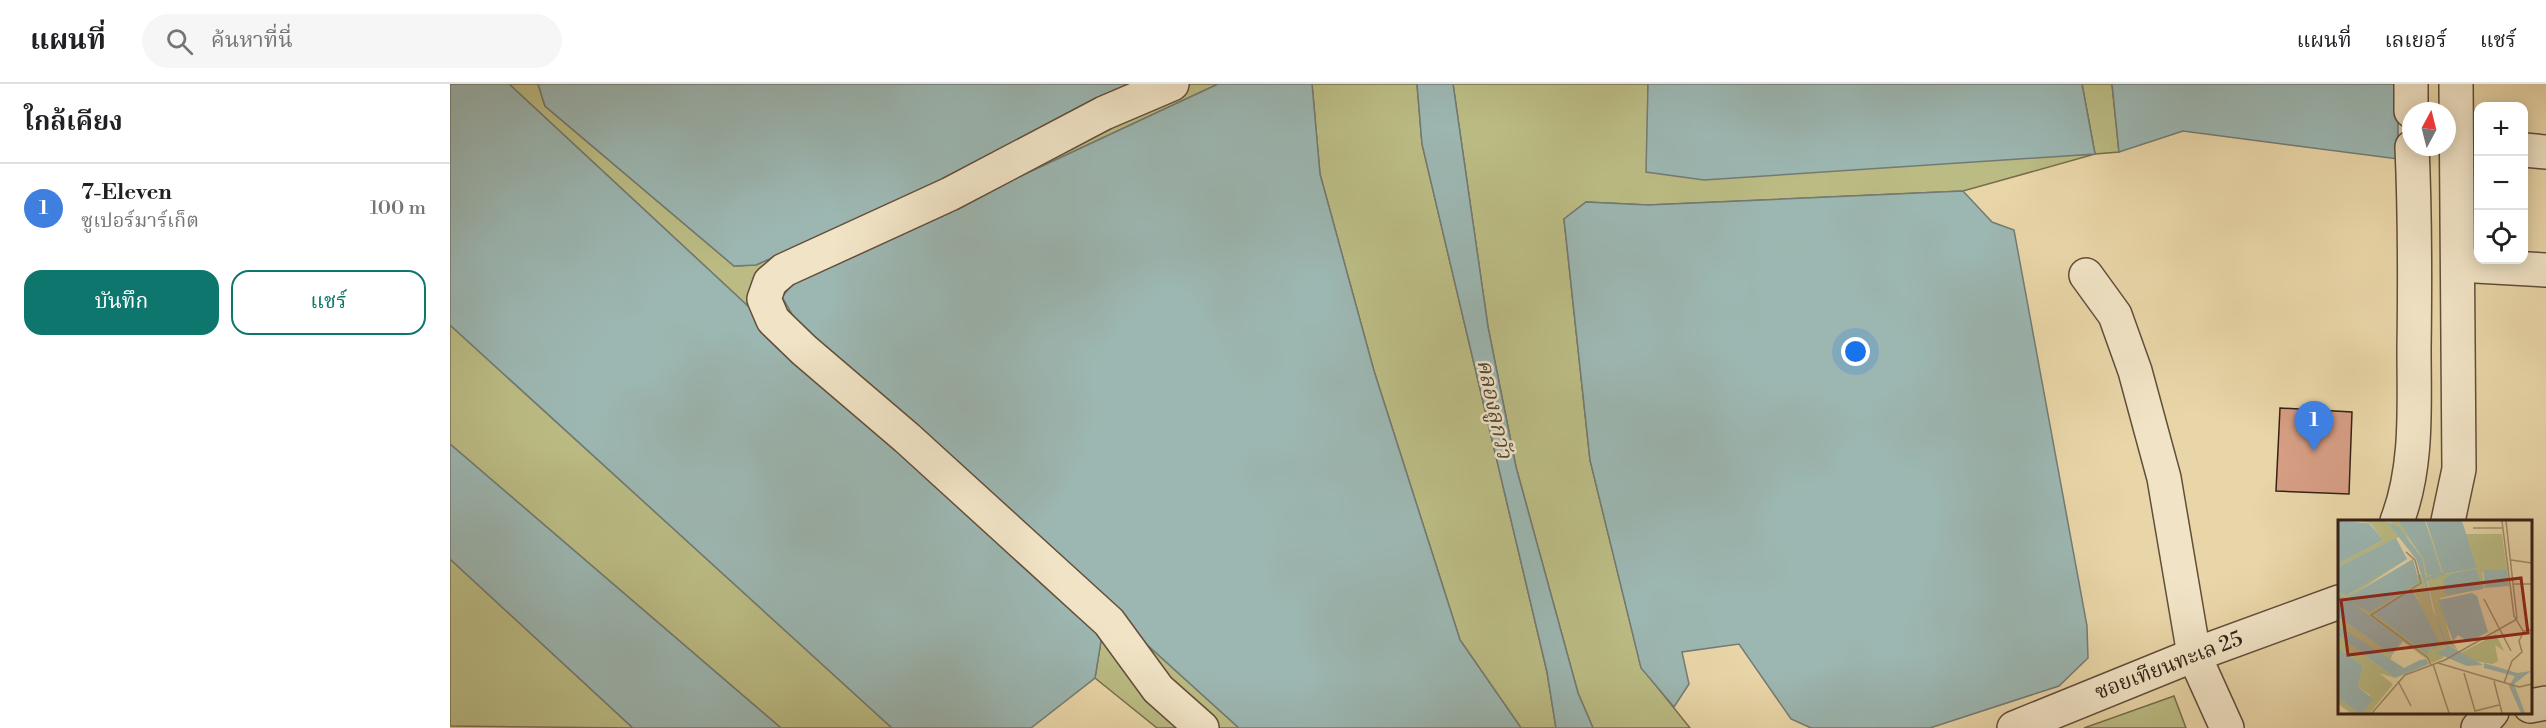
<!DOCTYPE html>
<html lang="th">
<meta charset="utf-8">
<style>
:root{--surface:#fff;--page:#f6f6f6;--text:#202124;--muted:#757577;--line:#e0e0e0;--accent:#0f766e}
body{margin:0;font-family:"Libre Bodoni","Noto Serif Thai",serif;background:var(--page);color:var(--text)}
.controls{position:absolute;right:18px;top:18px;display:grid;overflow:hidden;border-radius:12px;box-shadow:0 3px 15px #0003}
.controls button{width:54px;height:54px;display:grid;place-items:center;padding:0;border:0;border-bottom:2px solid var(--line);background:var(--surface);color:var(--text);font:30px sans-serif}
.compass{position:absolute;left:1952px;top:18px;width:54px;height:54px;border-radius:50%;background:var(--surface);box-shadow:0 3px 15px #0003;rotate:7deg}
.you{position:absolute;left:1406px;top:268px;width:21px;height:21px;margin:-15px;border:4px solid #fff;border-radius:50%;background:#1a73e8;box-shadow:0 0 0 9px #1a73e833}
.badge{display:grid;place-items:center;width:39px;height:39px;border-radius:50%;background:var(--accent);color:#fff;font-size:20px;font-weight:700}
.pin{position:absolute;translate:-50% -50px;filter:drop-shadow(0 2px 3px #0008)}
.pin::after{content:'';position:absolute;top:32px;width:21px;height:18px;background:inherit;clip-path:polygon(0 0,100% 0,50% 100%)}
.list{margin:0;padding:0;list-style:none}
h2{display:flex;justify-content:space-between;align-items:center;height:78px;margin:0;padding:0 24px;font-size:26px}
h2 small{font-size:20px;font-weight:400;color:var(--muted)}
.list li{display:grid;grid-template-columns:39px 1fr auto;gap:18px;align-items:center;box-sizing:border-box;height:90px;padding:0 24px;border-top:2px solid var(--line)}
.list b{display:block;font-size:22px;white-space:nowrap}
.list p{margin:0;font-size:20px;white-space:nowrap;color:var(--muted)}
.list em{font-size:20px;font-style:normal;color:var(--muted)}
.actions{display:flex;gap:12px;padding:18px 24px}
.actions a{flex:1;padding:14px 0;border:2px solid var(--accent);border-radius:18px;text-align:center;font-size:21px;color:var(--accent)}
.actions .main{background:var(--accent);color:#fff}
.icon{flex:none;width:33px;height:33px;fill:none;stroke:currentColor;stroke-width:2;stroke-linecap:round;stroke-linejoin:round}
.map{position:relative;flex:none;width:2096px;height:644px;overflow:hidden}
header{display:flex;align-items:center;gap:36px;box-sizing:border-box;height:84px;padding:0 30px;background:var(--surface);border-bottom:2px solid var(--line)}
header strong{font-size:28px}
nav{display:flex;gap:33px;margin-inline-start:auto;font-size:21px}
.search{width:420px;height:54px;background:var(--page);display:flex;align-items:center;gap:15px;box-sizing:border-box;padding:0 21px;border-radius:33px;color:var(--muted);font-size:22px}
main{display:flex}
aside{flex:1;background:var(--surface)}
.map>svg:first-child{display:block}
.green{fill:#bbbc84;stroke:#786e4e;stroke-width:1.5}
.water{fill:#9cb7b2;stroke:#737b74;stroke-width:1.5}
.building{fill:#d69e84;stroke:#362117;stroke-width:1.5}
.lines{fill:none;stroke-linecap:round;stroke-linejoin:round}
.minor-casing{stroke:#634e3b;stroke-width:36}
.minor{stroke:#f1e4c6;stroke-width:33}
.labels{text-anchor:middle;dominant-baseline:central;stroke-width:5;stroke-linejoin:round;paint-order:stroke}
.street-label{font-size:21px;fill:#362117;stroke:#f1e4c6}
.water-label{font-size:22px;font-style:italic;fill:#50463e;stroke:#f1e4c6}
.inset-river{fill:none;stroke:#9cb7b2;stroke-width:3}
.inset-road{fill:none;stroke:#a18e6e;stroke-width:1.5}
.view{fill:#8f2418;fill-opacity:0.15;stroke:#8f2418;stroke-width:3}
.inset-edge{fill:none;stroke:#362117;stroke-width:3}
</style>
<header>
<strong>แผนที่</strong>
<div class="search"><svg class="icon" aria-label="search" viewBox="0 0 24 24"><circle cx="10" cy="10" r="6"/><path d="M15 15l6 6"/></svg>ค้นหาที่นี่</div>
<nav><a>แผนที่</a><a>เลเยอร์</a><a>แชร์</a></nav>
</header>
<main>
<aside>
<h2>ใกล้เคียง<small></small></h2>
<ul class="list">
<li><span class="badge" style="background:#3f7fe0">1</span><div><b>7-Eleven</b><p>ซูเปอร์มาร์เก็ต</p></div><em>100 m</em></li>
</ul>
<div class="actions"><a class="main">บันทึก</a><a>แชร์</a></div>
</aside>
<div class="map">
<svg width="2096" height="644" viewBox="0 0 2096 644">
<rect width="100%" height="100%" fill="#e9d6a8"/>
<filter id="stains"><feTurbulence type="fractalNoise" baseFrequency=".00333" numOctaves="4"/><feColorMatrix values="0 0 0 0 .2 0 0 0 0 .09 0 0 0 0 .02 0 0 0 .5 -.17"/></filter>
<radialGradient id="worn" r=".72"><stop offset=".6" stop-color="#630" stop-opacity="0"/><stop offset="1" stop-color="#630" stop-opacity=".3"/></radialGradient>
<!-- green -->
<g class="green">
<path d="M59,0H88L95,22L284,182L306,181L706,0H768L344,198L353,249L789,644H707L645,594L652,551Z"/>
<path d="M862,0H967L972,60L1097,588L1106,644H1071L1010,556L924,287L870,90Z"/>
<path d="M1003,0H1198L1197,88L1645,70L1632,0H1662L1669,68L1645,70L1513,107L1198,121L1136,118L1114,135L1140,376L1191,583L1240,644H1143L1128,609L1066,383L1038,243Z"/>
<path d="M0,241L442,644H331L0,360Z"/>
<path d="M0,475L183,644L0,642Z"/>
<path d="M1724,612L1736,644H1634Z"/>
</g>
<!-- water -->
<g class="water">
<path d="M0,0H59L652,551L645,594L581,644H442L0,241Z"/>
<path d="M88,0H706L306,181L284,182L95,22Z"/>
<path d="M768,0H862L870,90L924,287L1010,556L1071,644H789L353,249L332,213L344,198Z"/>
<path d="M967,0H1003L1038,243L1066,383L1128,609L1143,644H1106L1097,588L972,60Z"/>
<path d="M1198,0H1632L1645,70L1254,96L1196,88Z"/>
<path d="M1662,0H1948V75L1733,47L1669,68Z"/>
<path d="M1513,107L1542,138L1564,146L1637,542L1638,574L1609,602L1480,644H1361L1341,635L1289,560L1232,568L1239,600L1224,623L1191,584L1140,376L1114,135L1136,118L1198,121Z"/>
<path d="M0,360L331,644H183L0,475Z"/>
</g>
<!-- building -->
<path class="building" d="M1830,324L1902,328L1899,410L1826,407Z"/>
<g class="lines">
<defs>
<g id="minor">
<path d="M722,0L654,29L500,110L334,186L320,198L314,215L323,236L354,266L457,354L659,538L708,605L752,644"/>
<path d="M1961,0V27"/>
<path d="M2074,66L2096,68"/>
<path d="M2008,181L2096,186"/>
<path d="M1636,191L1665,231L1685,287L1714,394L1744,571L1777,644"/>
<path d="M1947,437C1968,383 1964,322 1964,265C1965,197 1965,130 1962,63"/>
<path d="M1998,437L2009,385L2006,0"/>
<path d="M2080,622L2096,619"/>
<path d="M1564,644L1744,571L1889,518"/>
<path d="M2028,644L2042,628"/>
</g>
</defs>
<!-- minor casing -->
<use href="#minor" class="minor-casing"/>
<!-- minor -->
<use href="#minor" class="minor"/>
</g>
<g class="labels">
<!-- street labels -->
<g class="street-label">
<text transform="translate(1719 582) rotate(-21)">ซอยเทียนทะเล 25</text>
</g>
<!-- water labels -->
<g class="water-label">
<text transform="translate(1044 325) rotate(78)">คลองลูกวัว</text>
</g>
</g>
<!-- overview -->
<g transform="translate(1888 436)">
<rect width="194" height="194" fill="#e9d6a8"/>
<path d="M23,1H48L61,17L0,47V44L45,20L32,3ZM51,1H60L85,38L91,56L104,52L87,1L107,54L139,48L128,14H164L169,50L144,52L147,68L102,78L112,118L120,130L110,125L99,102L84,38L71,19ZM75,35L10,78L83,54L108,129L105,138L94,143L0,74V71L8,76ZM75,69L96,117L102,124L93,127ZM0,97L54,135L52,142L0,106ZM158,114L166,131L177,139L157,125L160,141L155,144L130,140L123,133ZM0,115L57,158L41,153L55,164L32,193H13L0,184V178L19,192L32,175L20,167L25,146L0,128Z" fill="#bbbc84" fill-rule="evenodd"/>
<path d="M0,1L31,3L45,20L0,44ZM48,1L61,7L84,38L95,90L110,125L145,145L129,146L98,133L108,129L78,39ZM60,1H87L104,53L90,56L85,38ZM88,1H124L139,48L106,54ZM58,18L69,39L8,76L0,71V47ZM75,39L81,62L32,92L14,83L65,121L54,135L0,97V74L12,81V76ZM138,49L145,69L107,75L105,60L113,54ZM169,50L171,66L147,68L145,50ZM74,69L102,124L97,129L93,127L89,134L35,93ZM134,73L139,76L150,112L131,122L120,115L115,121L100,80ZM0,106L66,148L82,140L88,139L91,144L57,158L0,115ZM0,128L25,146L20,167L35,179L26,191L19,192L0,178ZM146,143L179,153L193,151L176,164L187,193H183L171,166L177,156L146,148Z" fill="#9cb7b2"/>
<path class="inset-river" d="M86,60L106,54"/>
<path class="inset-road" d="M164,1L176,96L185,111L194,110M168,1L179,99M135,8H165M68,32L77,40L83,63L33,95L89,137L93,145M173,40L194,43M176,64H194M146,79L173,131M100,143L181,167L194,164M95,144L111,193M126,153L137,191L161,185M60,161L73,186M156,161L164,193M166,163L174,141L184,132L181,121L186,111M34,193L67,155L107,140L179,99"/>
<path class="view" d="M183,58L190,113L10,135L3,80Z"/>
<rect width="194" height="194" class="inset-edge"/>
</g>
<rect width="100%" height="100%" filter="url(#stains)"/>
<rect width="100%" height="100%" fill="url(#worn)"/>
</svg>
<div class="controls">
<button>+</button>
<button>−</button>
<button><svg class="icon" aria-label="locate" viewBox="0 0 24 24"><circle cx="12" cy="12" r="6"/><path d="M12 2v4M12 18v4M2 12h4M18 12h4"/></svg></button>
</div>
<svg class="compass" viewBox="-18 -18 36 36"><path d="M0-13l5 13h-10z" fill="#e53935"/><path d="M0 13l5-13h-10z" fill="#757577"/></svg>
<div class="you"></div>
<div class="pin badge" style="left:1864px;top:367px;background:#3f7fe0">1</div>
</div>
</main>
